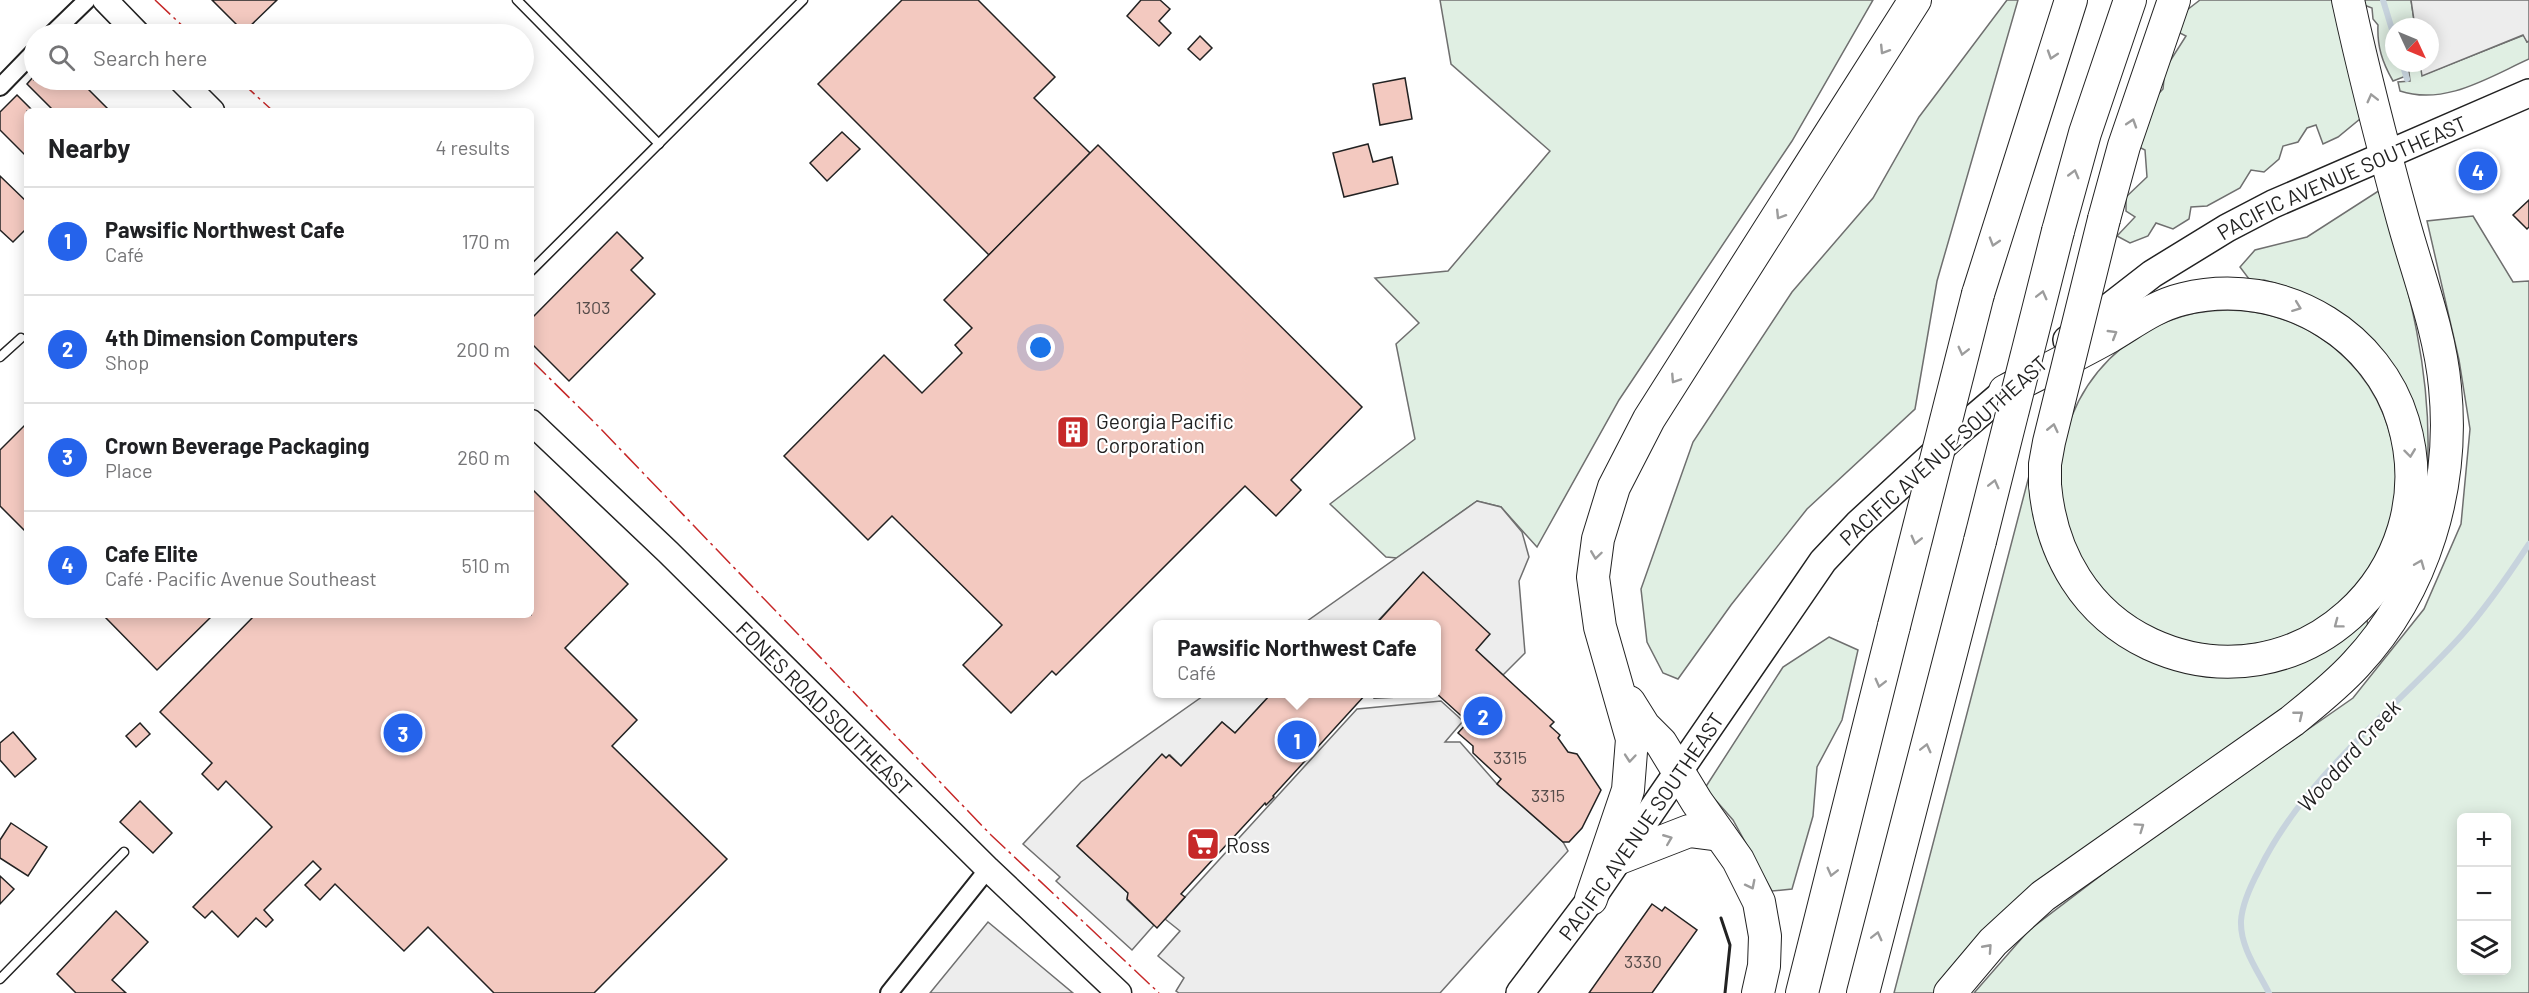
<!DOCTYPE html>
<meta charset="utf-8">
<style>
:root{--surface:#fff;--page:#f2f2f2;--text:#202124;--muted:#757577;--line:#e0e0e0;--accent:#2563eb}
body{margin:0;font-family:Barlow,sans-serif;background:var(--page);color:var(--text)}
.controls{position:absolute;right:18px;bottom:18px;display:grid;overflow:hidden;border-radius:9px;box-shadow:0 3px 15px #0003}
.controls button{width:54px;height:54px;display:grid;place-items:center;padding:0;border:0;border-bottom:2px solid var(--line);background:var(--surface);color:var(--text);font:30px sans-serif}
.compass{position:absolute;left:2385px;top:18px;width:54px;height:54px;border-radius:50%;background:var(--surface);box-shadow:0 3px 15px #0003;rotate:134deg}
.you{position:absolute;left:1041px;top:348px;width:21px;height:21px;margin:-15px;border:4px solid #fff;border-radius:50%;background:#1a73e8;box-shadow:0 0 0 9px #1a73e833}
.badge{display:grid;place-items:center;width:39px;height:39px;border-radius:50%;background:var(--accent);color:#fff;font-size:20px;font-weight:700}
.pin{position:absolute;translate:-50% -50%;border:3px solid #fff;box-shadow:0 2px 6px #0006}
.popup{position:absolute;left:1153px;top:620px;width:288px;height:78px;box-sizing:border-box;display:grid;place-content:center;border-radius:9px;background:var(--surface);filter:drop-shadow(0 2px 4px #0005);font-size:20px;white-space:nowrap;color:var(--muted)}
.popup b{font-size:22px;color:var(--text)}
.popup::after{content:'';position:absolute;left:50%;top:100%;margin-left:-12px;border:12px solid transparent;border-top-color:var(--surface)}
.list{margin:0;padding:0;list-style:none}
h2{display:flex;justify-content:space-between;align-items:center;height:78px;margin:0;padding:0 24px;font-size:26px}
h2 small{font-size:20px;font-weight:400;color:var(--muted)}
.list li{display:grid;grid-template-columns:39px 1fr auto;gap:18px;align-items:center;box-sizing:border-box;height:108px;padding:0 24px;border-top:2px solid var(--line)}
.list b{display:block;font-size:22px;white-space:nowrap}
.list p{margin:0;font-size:20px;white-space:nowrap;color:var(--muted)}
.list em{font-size:20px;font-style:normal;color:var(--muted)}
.icon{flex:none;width:33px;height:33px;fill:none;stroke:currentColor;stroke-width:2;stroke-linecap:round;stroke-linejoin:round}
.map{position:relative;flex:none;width:2529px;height:993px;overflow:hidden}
.search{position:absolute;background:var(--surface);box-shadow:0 3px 15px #0003;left:24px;top:24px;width:510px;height:66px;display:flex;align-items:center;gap:15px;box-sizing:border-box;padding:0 21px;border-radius:33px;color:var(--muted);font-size:22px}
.panel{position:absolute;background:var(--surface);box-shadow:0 3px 15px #0003;left:24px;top:108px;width:510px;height:510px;border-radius:9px}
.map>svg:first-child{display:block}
.green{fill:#e0efe3;stroke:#6f6f6f;stroke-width:1.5;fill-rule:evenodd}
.parking{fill:#ededed;stroke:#6f6f6f;stroke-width:1.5}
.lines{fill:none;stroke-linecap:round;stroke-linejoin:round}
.stream{stroke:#c7d3dd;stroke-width:6}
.building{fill:#f3c9c0;stroke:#222;stroke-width:1.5}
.lane-casing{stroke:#222;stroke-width:11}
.street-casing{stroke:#222;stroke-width:20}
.secondary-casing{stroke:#222;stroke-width:27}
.primary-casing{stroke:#222;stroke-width:30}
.highway-casing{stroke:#222;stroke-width:34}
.lane{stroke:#fff;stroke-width:8}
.street{stroke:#fff;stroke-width:16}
.secondary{stroke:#fff;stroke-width:24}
.primary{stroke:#fff;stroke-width:27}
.highway{stroke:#fff;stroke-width:32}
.highway-bridge-casing{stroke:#222;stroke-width:34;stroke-linecap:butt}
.highway-bridge{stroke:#fff;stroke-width:32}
.wall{stroke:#222;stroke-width:3}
.power{stroke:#c62828;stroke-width:1.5;stroke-dasharray:21 4.5 3 4.5;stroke-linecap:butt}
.oneway{stroke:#9c9c9c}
.labels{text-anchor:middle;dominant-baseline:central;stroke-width:4.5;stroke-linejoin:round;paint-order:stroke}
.number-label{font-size:18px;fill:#564c4a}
.street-label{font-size:21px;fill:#222;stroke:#fff}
.poi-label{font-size:21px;fill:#222;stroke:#fff;text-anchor:start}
.water-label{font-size:22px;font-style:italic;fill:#222;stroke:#fff}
</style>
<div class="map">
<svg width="2529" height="993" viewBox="0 0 2529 993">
<rect width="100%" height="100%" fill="#fff"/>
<!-- green -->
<g class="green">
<path d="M1440,0H1873L1792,141L1619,400L1537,547L1501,507L1477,501L1397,558L1386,557L1330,504L1415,439L1396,344L1419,323L1375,278L1448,271L1550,151L1451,64Z"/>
<path d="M2007,0H2018L1937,281L1915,409L1807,509L1731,605L1678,679L1663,673L1647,642L1641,589L1693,442L1792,292L1873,198L1919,117Z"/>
<path d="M2200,0H2339L2366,114L2338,137L2323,144L2316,125L2307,128L2298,142L2283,146L2279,159L2264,172L2251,170L2240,188L2207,206L2191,207L2189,219L2173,229L2156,223L2148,236L2130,243L2117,236L2135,217L2126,211V197L2147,177L2145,150L2137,146L2149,104L2163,89L2165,69L2186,36L2174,30V20Z"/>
<path d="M2360,0H2411L2415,27H2394V63H2406V76L2393,81C2382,62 2377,46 2378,25L2373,19L2372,8L2359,3Z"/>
<path d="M2524,35L2527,42L2529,41V59C2489,77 2445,106 2400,91L2398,82L2410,81L2408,63H2420L2423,75Z"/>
<path d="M2380,190C2408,284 2434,377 2427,476L2423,475L2323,303L2291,288L2264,280L2252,283L2240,267L2255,250L2307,237Z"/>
<path d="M2473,216L2513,282L2529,281V993H1974L2029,930L2133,851L2353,698L2424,609L2461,524L2470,429L2459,360L2427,221ZM2462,818H2506V970H2462Z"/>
<circle cx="2228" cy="478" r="168"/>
<path d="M2041,430L2052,562L2193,669L2367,618L2368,630L2337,668L1938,993H1894Z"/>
<path d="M1829,637L1858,650L1842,720L1817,767L1813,816L1792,889L1772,891L1733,820L1705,788L1783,667Z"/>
</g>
<!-- parking -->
<g class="parking">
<path d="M2411,0H2529V41L2527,42L2523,35L2422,76L2420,63H2430V27H2415Z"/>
<path d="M1477,501L1501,507L1522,532L1529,557L1519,581L1525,653L1503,675L1476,650L1423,573L1375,624H1303Z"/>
<path d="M1206,694H1271L1235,733L1222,722L1181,766L1170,755L1166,758L1162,755L1077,846L1128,893L1127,900L1154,925L1132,950L1056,881L1060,877L1023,844L1081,782Z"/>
<path d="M1441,701L1463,721L1445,742H1460L1497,784L1563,842L1568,851L1440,993H1179L1176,991L1184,978L1158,956L1180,931L1165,919L1357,709Z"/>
<path d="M988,922L1073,993H930Z"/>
</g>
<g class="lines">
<!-- stream -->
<g class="stream">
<path d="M2383,0L2394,36"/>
<path d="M2402,63L2407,79"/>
<path d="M2269,993C2258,971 2240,947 2241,921C2242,904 2251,885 2259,870C2305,776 2392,712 2461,636C2487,607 2508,576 2529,544"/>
</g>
</g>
<!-- building -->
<g class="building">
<path d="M212,0H277L244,32Z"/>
<path d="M902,0H978L1055,77L1034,98L1090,153L989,255L818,84Z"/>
<path d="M1141,0H1160L1170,9L1159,21L1171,33L1159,46L1127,16Z"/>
<path d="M1200,36L1212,48L1200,60L1188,49Z"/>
<path d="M34,76V80H79L110,111H54L27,84Z"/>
<path d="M1405,78L1412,119L1380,125L1373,84Z"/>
<path d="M17,95L33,111H27V157L0,130V112Z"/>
<path d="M842,132L860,149L827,181L810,163Z"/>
<path d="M1368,144L1373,162L1392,157L1398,184L1344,197L1333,153Z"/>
<path d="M1098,145L1362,407L1291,480L1301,490L1276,516L1245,486L1056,675L1052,671L1011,713L963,665L1002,625L892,516L868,540L784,456L884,355L922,393L962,353L955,345L972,328L944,300Z"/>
<path d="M2479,160L2488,172L2478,181L2468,169Z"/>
<path d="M0,176L27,202V228L13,242L0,230Z"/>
<path d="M2529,200V227L2527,229L2513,215Z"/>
<path d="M617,232L643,258L631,270L655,294L569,381L531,343V319Z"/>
<path d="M27,423V532H26L0,506V450Z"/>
<path d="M531,488L628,584L565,648L637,720L612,746L727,859L594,993H494L428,927L404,951L335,884L320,900L305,885L321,869L313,861L264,910L273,920L266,927L256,918L238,937L212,911L205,918L193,907L272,827L226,781L218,790L202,774L212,763L160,712L255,615H531Z"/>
<path d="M1423,572L1490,634L1476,650L1554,722L1550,726L1560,735L1558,738L1568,752L1577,754L1601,790L1582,828L1569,842H1563L1497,784L1501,779L1473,753V746L1458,733L1468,722L1436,693V624H1376Z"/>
<path d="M107,615H213L157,670L105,617Z"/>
<path d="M1271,694H1366L1273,796L1274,797L1266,805L1265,803L1181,894L1185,897L1157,928L1127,899L1128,893L1077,846L1162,754L1166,758L1169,755L1181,766L1222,722L1235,733Z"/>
<path d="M1369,694H1430L1428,696L1374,698Z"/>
<path d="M140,723L150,734L136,747L126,736Z"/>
<path d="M13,732L36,759L15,777L0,760V743Z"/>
<path d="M140,801L172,833L153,853L120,822Z"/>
<path d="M11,823L47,847L28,876L0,858V840Z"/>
<path d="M0,876L14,889L0,904Z"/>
<path d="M1652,904L1662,911L1665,907L1697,930L1652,993H1589Z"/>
<path d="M116,911L148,942L112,980L126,993H76L57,974Z"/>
</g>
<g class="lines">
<defs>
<g id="lane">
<path d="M517,0L659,144"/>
<path d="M531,271L803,0"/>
<path d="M0,357L21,338"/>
<path d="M0,979L124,852"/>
</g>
<g id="street">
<path d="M52,34L87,0"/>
<path d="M0,87L34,52"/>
<path d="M889,993L988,869"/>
</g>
<g id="secondary">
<path d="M105,0L138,34"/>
<path d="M181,80L212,111"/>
<path id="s1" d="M531,422L668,552L988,869L1119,993"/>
</g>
<g id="primary">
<path id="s2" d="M2067,340L2152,274L2227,228L2273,204L2529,93"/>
<path id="s3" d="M1520,993L1591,899L1823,561L1858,524L1959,431L2021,378"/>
</g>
<g id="highway">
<path d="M2104,219L2124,146L2174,0"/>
<path d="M2058,231L2085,133L2130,0"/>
<path d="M1978,294L2071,0"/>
<path d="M2005,391C2040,373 2075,356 2109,337C2133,323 2154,306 2183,299C2232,287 2283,295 2326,322C2362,344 2391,380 2403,421C2449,573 2297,712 2150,644C2086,614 2051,554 2045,485"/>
<path d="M1629,702L1644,726L1661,743L1697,802L1738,860L1759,902L1765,936L1764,966L1758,993"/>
<path d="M1617,859L1689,831L1720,835"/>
<path d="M1591,899L1628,790L1632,739L1600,627L1593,577L1598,539L1614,487L1649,419L1915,0"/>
<path d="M1802,993L1894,626"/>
<path d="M1863,993L1980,541"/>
<path d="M1950,993L1993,942L2043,896L2292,721C2314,703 2337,685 2356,664C2425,590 2455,487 2445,387C2440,331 2418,275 2403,220C2383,147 2364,74 2348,0"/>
</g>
</defs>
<!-- lane casing -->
<use href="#lane" class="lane-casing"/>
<!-- street casing -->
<use href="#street" class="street-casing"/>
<!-- secondary casing -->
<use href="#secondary" class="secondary-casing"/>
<!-- primary casing -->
<use href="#primary" class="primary-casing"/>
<!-- highway casing -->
<use href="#highway" class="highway-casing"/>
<!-- lane -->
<use href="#lane" class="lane"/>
<!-- street -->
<use href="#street" class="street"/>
<!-- secondary -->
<use href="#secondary" class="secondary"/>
<!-- primary -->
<use href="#primary" class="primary"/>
<!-- highway -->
<use href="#highway" class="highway"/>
<defs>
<g id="highway-bridge">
<path d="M2045,485V464L2049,442L2104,219"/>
<path d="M1980,541L2058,231"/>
<path d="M1894,626L1978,294"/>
</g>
</defs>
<!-- highway-bridge casing -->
<use href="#highway-bridge" class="highway-bridge-casing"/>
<!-- highway-bridge -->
<use href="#highway-bridge" class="highway-bridge"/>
<!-- wall -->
<path class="wall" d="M1721,918L1730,945L1725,993"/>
<!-- power -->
<g class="power">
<path d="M155,0L191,34"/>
<path d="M239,80L273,111"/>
<path d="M531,360L597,425L991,835L1159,993"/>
</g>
</g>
<!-- one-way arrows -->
<defs><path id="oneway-chevron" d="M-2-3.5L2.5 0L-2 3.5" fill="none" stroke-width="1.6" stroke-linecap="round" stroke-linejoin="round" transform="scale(1.5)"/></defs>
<g class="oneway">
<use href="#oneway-chevron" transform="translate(1884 50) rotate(122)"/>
<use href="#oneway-chevron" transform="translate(2052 55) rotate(108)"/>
<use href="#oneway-chevron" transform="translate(2372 98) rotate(-104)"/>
<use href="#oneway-chevron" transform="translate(2132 123) rotate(-72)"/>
<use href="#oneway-chevron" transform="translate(2074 174) rotate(-75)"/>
<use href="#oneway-chevron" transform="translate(1780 215) rotate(122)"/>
<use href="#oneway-chevron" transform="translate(1994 242) rotate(107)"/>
<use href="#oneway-chevron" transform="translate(2042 295) rotate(-76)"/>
<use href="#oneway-chevron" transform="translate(2297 307) rotate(21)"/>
<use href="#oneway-chevron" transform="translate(2113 334) rotate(-31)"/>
<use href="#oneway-chevron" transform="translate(1963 351) rotate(104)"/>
<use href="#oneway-chevron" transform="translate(1675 379) rotate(123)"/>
<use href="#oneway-chevron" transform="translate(2053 428) rotate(-77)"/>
<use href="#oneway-chevron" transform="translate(2410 453) rotate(83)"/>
<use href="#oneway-chevron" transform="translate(1994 484) rotate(-76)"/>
<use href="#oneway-chevron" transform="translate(1916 540) rotate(104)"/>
<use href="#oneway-chevron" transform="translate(1596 555) rotate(98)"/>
<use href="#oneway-chevron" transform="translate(2420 564) rotate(-68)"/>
<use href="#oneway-chevron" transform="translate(2338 624) rotate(143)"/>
<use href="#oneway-chevron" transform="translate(1880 683) rotate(104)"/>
<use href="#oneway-chevron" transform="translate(2299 715) rotate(-39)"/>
<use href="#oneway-chevron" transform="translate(1926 748) rotate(-76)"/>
<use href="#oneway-chevron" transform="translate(1630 758) rotate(95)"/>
<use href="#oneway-chevron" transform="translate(2140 827) rotate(-35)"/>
<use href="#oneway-chevron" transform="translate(1668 839) rotate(-22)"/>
<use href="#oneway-chevron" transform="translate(1832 872) rotate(104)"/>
<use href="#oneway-chevron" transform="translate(1751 885) rotate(63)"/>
<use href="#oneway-chevron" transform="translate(1877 936) rotate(-76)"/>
<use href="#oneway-chevron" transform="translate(1988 948) rotate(-48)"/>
</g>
<!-- icons -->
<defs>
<symbol id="building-square" viewBox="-11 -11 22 22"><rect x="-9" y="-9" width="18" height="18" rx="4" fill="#c62828" stroke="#fff"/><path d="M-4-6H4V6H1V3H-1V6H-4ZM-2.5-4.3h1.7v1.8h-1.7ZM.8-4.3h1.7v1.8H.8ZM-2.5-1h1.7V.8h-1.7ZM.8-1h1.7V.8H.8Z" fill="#fff"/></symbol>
<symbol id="supermarket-square" viewBox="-11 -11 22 22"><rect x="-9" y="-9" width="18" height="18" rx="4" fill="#c62828" stroke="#fff"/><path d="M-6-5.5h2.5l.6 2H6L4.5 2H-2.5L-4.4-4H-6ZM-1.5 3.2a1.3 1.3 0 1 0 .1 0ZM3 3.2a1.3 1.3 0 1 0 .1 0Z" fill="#fff"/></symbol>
</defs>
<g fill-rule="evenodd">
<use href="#building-square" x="1054" y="413" width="38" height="38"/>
<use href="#supermarket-square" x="1184" y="825" width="38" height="38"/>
</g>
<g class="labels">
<!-- number labels -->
<g class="number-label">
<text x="593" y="307">1303</text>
<text x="1510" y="757">3315</text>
<text x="1548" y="795">3315</text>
<text x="1643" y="961">3330</text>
</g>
<!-- street labels -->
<g class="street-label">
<text stroke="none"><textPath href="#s2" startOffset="321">PACIFIC AVENUE SOUTHEAST</textPath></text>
<text transform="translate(1943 450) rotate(-42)">PACIFIC AVENUE SOUTHEAST</text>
<text stroke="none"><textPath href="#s1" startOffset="410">FONES ROAD SOUTHEAST</textPath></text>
<text stroke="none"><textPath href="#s3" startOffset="206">PACIFIC AVENUE SOUTHEAST</textPath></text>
</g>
<!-- poi labels -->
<g class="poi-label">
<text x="1096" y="420">Georgia Pacific<tspan x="1096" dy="24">Corporation</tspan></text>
<text x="1226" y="844">Ross</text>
</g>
<!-- water labels -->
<g class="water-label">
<text transform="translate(2348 755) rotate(-48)">Woodard Creek</text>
</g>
</g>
</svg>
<div class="controls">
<button>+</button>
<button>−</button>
<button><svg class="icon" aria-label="layers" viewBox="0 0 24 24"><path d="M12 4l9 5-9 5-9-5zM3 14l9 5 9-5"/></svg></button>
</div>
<svg class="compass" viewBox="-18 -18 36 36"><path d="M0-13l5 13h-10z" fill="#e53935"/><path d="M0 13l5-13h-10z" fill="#757577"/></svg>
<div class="you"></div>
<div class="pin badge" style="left:1297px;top:740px">1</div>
<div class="popup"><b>Pawsific Northwest Cafe</b>Café</div>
<div class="pin badge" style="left:1483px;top:716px">2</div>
<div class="pin badge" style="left:403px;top:733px">3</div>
<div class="pin badge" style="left:2478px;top:171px">4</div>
<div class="search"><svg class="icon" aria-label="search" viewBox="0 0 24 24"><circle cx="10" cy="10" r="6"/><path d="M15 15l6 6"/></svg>Search here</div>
<section class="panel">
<h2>Nearby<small>4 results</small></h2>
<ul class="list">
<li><span class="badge">1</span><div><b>Pawsific Northwest Cafe</b><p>Café</p></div><em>170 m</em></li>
<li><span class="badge">2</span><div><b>4th Dimension Computers</b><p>Shop</p></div><em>200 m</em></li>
<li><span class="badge">3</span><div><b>Crown Beverage Packaging</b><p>Place</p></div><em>260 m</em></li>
<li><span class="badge">4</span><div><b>Cafe Elite</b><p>Café · Pacific Avenue Southeast</p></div><em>510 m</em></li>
</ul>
</section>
</div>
